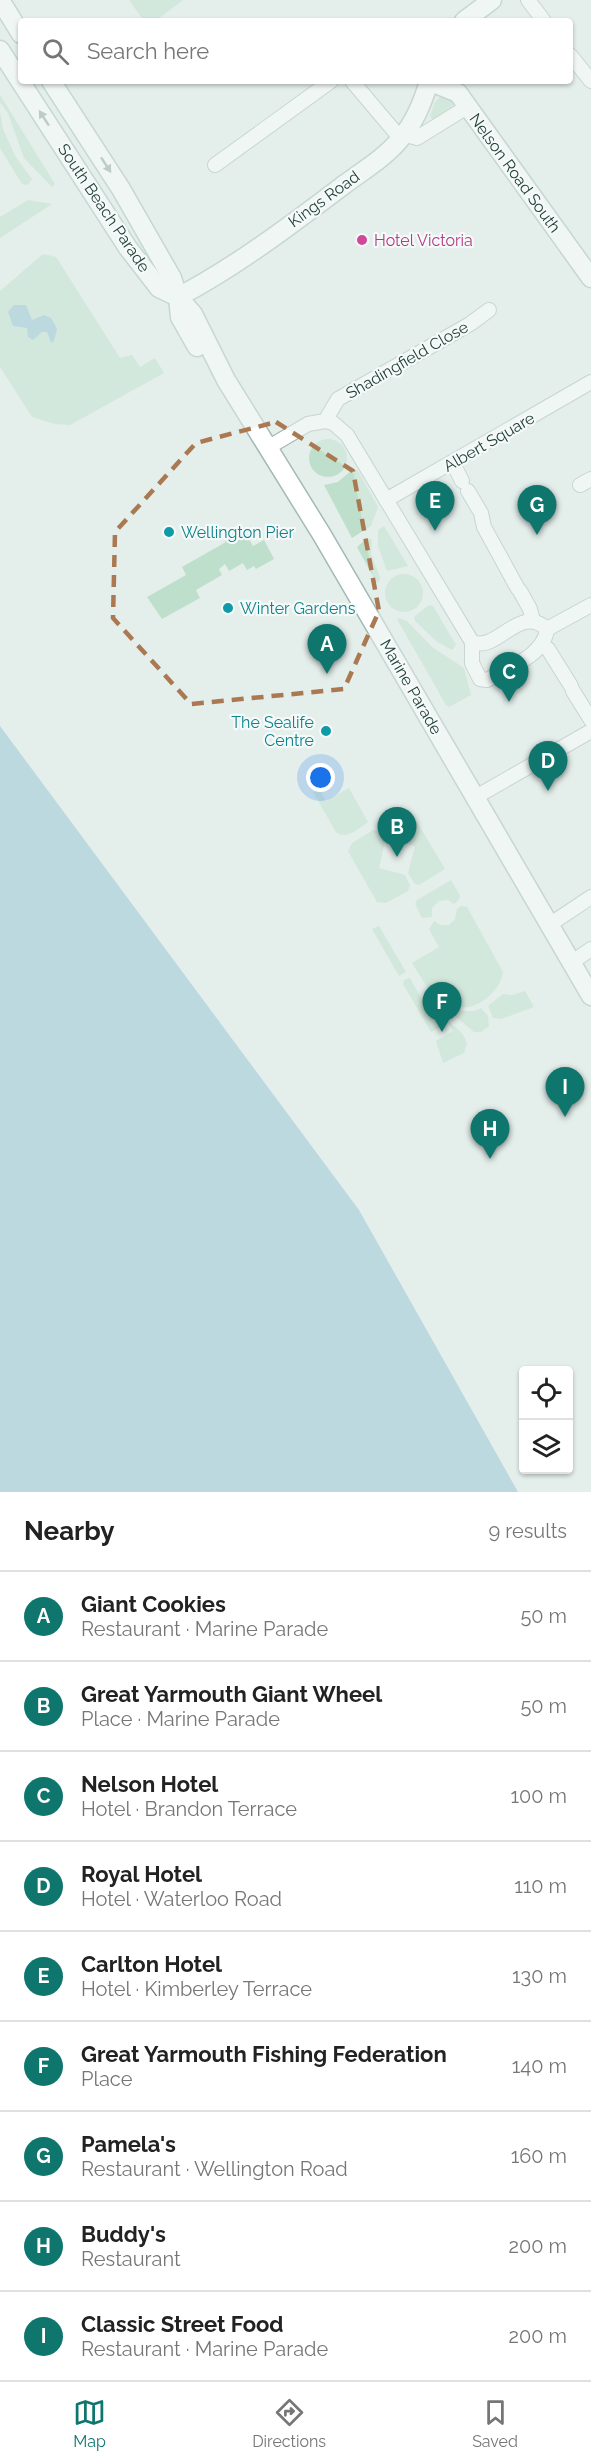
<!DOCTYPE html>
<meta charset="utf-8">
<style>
:root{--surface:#fff;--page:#f6f6f6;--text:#222;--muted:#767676;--line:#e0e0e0;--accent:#0f766e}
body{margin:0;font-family:Raleway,sans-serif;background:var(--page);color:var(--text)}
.controls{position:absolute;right:18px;bottom:18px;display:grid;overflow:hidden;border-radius:6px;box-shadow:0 2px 4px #0004}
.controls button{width:54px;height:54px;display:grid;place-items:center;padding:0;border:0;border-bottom:2px solid var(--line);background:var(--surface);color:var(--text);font:30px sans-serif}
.you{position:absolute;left:321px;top:778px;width:21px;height:21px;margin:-15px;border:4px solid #fff;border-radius:50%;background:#1a73e8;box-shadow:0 0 0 9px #1a73e833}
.badge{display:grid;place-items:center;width:39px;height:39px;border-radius:50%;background:var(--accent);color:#fff;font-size:20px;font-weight:700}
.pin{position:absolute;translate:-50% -50px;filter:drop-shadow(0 2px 3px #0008)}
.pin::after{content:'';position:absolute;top:32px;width:21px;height:18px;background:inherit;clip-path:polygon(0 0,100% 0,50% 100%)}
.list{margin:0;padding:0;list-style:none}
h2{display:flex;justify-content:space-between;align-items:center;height:78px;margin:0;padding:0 24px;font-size:26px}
h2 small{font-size:20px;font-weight:400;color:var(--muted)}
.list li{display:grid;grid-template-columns:39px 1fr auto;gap:18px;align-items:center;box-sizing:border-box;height:90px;padding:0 24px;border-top:2px solid var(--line)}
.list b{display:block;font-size:22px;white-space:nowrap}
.list p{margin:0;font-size:20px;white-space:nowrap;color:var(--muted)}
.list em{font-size:20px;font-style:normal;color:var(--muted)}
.icon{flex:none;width:33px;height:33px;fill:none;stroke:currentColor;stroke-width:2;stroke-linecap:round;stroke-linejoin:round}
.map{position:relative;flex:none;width:591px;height:1492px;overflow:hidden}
.search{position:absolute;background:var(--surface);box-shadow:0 2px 4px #0004;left:18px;right:18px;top:18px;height:66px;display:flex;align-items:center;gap:15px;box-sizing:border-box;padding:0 21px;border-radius:6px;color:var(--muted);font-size:22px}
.sheet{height:888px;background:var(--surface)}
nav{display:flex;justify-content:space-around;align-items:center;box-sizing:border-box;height:84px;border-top:2px solid var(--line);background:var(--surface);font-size:16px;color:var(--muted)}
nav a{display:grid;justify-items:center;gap:3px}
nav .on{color:var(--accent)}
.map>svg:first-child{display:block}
.green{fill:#bedfcb}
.water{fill:#8dbed2}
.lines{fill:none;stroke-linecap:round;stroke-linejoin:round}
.street-casing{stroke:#a6b6b3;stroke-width:16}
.secondary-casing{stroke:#a3bab4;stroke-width:21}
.street{stroke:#fff;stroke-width:14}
.secondary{stroke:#fff;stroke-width:18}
.oneway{fill:#91a09e}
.marked{fill:none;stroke:#aa7952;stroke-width:4.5;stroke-dasharray:12 8;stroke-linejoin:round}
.hotel-dot{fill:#d1479c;stroke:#f5faf8;stroke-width:2}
.culture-dot{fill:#0f9aa8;stroke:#f5faf8;stroke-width:2}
.labels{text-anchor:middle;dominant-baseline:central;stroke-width:4.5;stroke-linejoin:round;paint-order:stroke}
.street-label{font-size:16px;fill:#23403c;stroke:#f5faf8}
.hotel-label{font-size:16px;fill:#b23c85;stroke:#f5faf8;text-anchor:start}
.culture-label{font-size:16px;fill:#0d838f;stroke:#f5faf8;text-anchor:start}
</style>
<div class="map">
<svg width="591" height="1492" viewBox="0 0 591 1492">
<rect width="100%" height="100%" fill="#e4eeeb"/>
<!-- green -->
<g class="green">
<path d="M129,0H183L155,21H144Z"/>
<path d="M0,95L55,184L52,187L24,158L8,113L0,102Z"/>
<path d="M442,95L453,101V106L433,120L430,116L435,102Z"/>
<path d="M0,111L3,129L15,156L32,179L28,185L22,184L0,148Z"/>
<path d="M28,200L52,204L0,238V217Z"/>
<path d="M43,254L56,257L120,358L132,355L140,367L155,358L164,373L70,425L55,424L32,417L0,367V291Z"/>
<circle cx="328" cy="458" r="19"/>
<path d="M353,469L358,471L378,507L371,526L352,538L324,485L338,482Z"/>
<path d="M384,526L408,566L387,571L378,546V530Z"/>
<path d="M243,528L253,546L264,540L274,559L256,569L254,566L247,570L243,563L229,571L225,564L219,569L222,575L196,590L200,598L162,619L147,597L186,575L182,567L226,542L224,539Z"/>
<path d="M367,538L372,540L371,554L380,577L379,582H376L357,547Z"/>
<circle cx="404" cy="593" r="19"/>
<path d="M429,605L433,606L456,645L452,650L436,641L415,621L414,617Z"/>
<path d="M399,618L407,621L432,647L464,668L471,695L449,707L446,705L397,619Z"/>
<path d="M349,788L368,822C358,829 347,840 336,832L313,792L319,789L326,801Z"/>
<path d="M410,810L445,869L419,885L414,883L408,873L415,846L390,839L385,828L386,823Z"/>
<path d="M373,830L379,831L385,841L379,868L405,875L410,885L408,891L386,903L377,902L348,851L352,843Z"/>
<path d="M451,880L460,896L458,901L454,904L448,900L439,901L432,908V917L422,918L415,904L417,900Z"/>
<path d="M461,906L467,907L503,972C500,996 462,1023 445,996L430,992L412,963L439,947L429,929L434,921L440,925H449L455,919L457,909Z"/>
<path d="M379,926L406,972L399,976L372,929Z"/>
<path d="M410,978C416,989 422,1002 432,1011C446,1022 460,1025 467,1043L464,1053L443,1063L436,1041L453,1031L448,1023L431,1032L403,984L404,980Z"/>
<path d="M525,991L534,1007L501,1019L493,1018L488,1006L503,994L512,995Z"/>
<path d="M439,1002C451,1009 468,1015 481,1008L488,1016L489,1026L481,1032H474Z"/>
</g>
<!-- water -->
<g class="water">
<path d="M14,305H26L32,320L44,315L51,318L57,329L54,341L51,343L47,332H42L33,340L28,337L27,328L13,326L8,312Z"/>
<path d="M0,726L359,1210L518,1492H0Z"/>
</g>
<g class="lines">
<defs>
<g id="street">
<path d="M528,0L544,21"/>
<path d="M570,55L591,81"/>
<path d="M352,81L401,139"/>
<path d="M404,134L417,138L467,107"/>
<path d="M215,165L331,81"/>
<path d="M325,421L333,423L347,435L472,642C497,653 520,603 547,629C544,656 509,667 487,680L480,679L472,663V642"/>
<path d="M269,447L308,424L325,421L338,399L470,324L489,310"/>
<path d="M453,463L462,481"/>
<path d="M580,485L591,479"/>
<path d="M468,491L481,513L484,527L518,589"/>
<path d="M386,500L591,382"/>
<path d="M520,591L530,609L533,621"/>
<path d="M547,629L591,605"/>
<path d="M542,645L548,649L571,686"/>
<path d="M573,691L591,720"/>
<path d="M474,798L591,731"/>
<path d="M549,925L591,897"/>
<path d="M571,963L591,949"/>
</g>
<g id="secondary">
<path d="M0,0L21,34"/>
<path d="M464,21L492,0"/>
<path d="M0,50L128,248L159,288L178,297L193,314L226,380L322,535L591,996"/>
<path d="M51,81L121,189L172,278L178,297L180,317L197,347"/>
<path d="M428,81L458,93L591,278"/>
<path d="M178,297C237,266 292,224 345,184C364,170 386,157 401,138C415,122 423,102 429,81"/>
</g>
</defs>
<!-- street casing -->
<use href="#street" class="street-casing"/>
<!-- secondary casing -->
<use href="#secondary" class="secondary-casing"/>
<!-- street -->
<use href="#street" class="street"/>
<!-- secondary -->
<use href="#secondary" class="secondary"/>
</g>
<!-- one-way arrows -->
<defs><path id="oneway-solid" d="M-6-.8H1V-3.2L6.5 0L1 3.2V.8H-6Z" transform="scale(1.5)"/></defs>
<g class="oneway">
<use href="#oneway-solid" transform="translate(44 118) rotate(-123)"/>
<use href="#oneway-solid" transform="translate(106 165) rotate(57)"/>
</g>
<!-- marked area -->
<path d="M0 0H591V1492H0ZM276,422L353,471L379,611L344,689L191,704L113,618L115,532L196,443Z" fill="#e4eeeb" fill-opacity=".55" fill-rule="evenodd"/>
<path class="marked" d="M276,422L353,471L379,611L344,689L191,704L113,618L115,532L196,443Z"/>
<!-- markers -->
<circle class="hotel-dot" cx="362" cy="240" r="6"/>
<g class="culture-dot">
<circle cx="169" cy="532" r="6"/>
<circle cx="228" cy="608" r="6"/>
<circle cx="326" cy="731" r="6"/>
</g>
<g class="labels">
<!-- street labels -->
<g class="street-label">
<text transform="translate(515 173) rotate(54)">Nelson Road South</text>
<text transform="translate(324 199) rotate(-36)">Kings Road</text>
<text transform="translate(104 208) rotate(56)">South Beach Parade</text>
<text transform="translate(407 360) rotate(-30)">Shadingfield Close</text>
<text transform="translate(489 442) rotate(-30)">Albert Square</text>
<text transform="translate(411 687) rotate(60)">Marine Parade</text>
</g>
<!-- hotel labels -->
<g class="hotel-label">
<text x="374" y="240">Hotel Victoria</text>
</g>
<!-- culture labels -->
<g class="culture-label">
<text x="181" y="532">Wellington Pier</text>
<text x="240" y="608">Winter Gardens</text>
<text x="314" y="722" text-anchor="end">The Sealife<tspan x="314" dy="18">Centre</tspan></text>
</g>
</g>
</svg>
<div class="controls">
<button><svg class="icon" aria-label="locate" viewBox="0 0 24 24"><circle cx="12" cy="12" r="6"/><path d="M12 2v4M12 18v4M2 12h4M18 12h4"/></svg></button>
<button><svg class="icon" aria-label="layers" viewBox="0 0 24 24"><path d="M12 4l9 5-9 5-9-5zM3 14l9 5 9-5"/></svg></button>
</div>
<div class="you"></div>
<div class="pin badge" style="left:327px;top:674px">A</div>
<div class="pin badge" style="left:397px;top:857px">B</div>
<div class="pin badge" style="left:509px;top:702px">C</div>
<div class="pin badge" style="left:548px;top:791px">D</div>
<div class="pin badge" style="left:435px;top:531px">E</div>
<div class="pin badge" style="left:442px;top:1032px">F</div>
<div class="pin badge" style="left:537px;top:535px">G</div>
<div class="pin badge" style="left:490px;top:1159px">H</div>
<div class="pin badge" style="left:565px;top:1117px">I</div>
<div class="search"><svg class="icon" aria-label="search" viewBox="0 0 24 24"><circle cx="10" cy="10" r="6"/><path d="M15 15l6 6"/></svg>Search here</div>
</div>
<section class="sheet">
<h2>Nearby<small>9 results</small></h2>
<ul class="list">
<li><span class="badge">A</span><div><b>Giant Cookies</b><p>Restaurant · Marine Parade</p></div><em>50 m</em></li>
<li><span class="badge">B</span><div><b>Great Yarmouth Giant Wheel</b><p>Place · Marine Parade</p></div><em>50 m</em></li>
<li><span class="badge">C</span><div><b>Nelson Hotel</b><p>Hotel · Brandon Terrace</p></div><em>100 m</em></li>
<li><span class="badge">D</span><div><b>Royal Hotel</b><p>Hotel · Waterloo Road</p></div><em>110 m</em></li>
<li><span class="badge">E</span><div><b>Carlton Hotel</b><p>Hotel · Kimberley Terrace</p></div><em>130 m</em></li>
<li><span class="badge">F</span><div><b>Great Yarmouth Fishing Federation</b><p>Place</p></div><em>140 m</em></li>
<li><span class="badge">G</span><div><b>Pamela's</b><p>Restaurant · Wellington Road</p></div><em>160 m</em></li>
<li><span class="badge">H</span><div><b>Buddy's</b><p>Restaurant</p></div><em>200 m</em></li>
<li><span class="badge">I</span><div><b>Classic Street Food</b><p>Restaurant · Marine Parade</p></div><em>200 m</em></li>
</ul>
</section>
<nav>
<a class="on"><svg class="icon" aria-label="map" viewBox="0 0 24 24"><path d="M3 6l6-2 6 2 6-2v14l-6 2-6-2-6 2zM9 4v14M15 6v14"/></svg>Map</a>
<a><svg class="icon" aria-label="directions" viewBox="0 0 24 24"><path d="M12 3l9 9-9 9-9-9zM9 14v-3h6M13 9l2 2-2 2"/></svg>Directions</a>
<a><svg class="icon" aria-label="saved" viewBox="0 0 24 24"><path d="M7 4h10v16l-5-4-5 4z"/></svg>Saved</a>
</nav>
